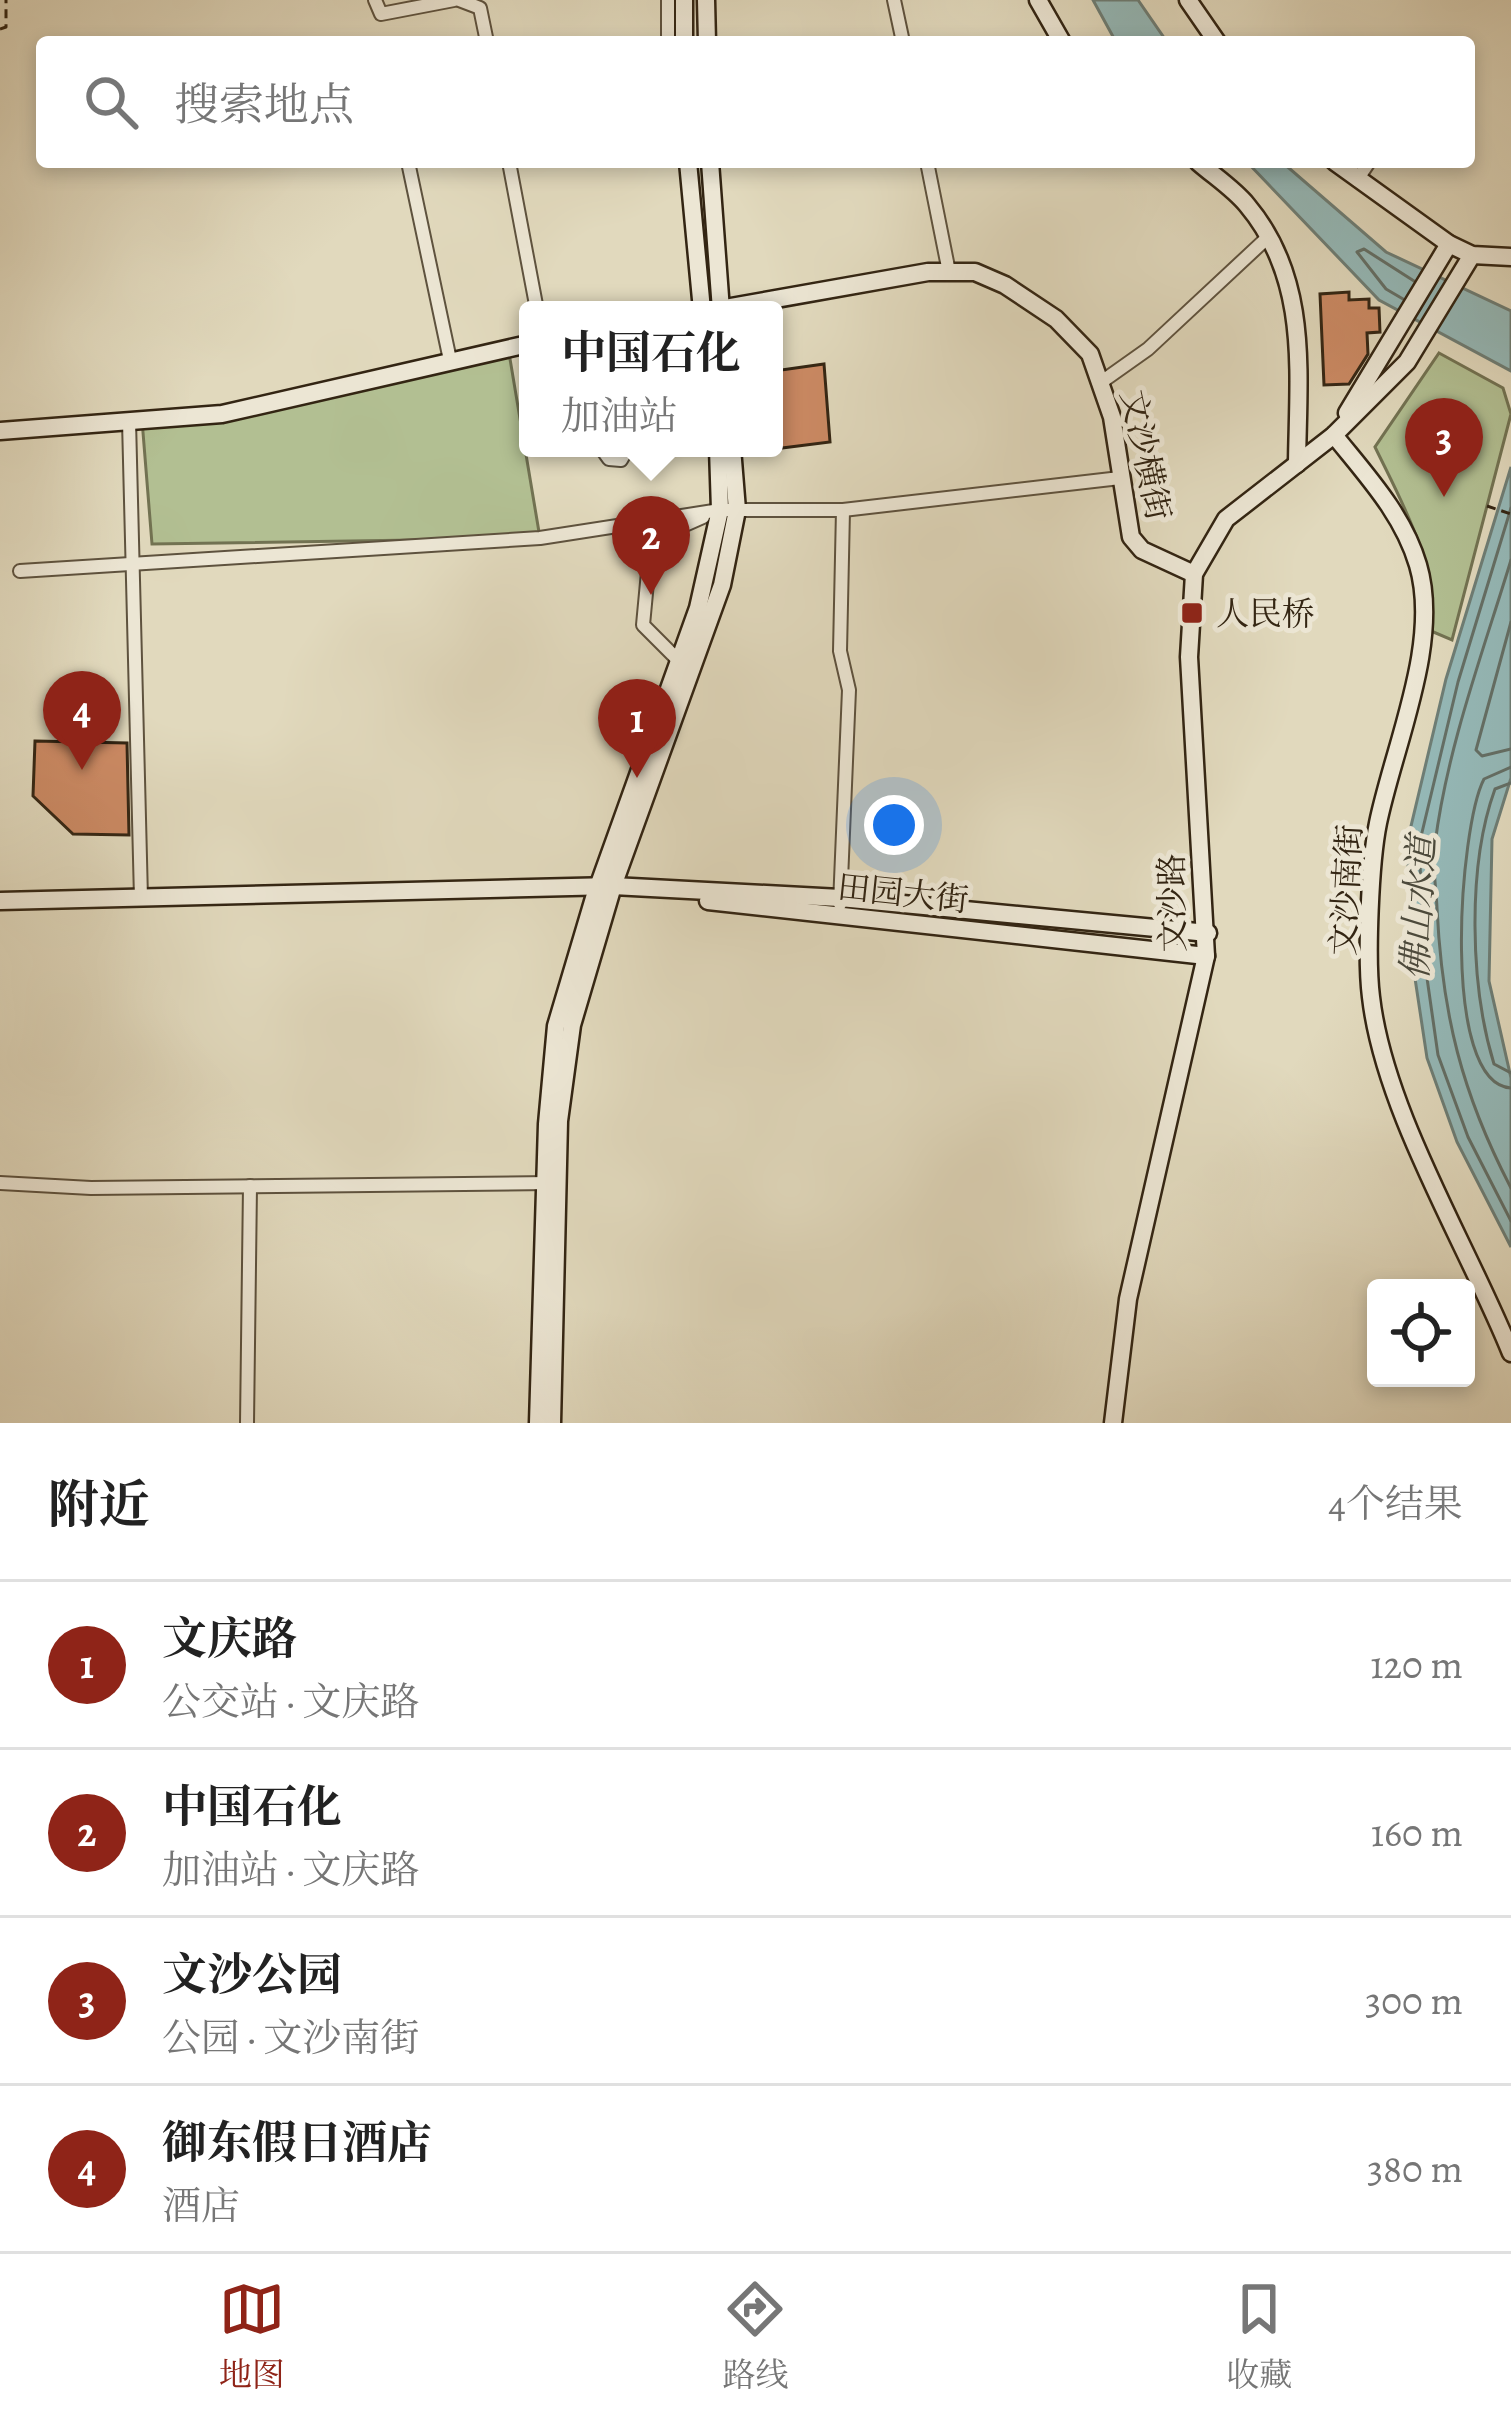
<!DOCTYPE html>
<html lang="zh">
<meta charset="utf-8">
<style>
:root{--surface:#fff;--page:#f6f6f6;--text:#222;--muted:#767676;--line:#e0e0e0;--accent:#8f2418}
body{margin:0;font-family:Alegreya,"Noto Serif SC",serif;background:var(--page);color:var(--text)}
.controls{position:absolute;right:36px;bottom:36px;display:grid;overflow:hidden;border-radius:12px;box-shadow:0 6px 18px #0003}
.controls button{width:108px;height:108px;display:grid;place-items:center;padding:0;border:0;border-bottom:3px solid var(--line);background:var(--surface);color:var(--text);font:60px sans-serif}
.you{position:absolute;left:894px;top:825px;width:42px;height:42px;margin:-30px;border:9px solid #fff;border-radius:50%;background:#1a73e8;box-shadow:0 0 0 18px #1a73e833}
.badge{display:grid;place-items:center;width:78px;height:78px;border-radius:50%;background:var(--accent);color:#fff;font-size:39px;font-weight:700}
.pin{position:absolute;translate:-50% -99px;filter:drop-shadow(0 3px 6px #0008)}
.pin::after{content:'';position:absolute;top:63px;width:42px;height:36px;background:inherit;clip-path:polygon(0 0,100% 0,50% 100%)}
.popup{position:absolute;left:519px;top:301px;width:264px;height:156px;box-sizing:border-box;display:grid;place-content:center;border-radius:12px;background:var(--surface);filter:drop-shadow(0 3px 9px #0005);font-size:39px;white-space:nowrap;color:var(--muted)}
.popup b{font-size:45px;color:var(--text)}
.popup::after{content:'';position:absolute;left:50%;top:100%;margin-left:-24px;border:24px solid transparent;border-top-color:var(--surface)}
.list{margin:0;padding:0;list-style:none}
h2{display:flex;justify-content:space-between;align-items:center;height:156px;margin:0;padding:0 48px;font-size:51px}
h2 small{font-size:39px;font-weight:400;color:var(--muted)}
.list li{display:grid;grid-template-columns:78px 1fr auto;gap:36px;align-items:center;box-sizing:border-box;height:168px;padding:0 48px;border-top:3px solid var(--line)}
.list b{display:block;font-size:45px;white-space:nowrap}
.list p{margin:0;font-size:39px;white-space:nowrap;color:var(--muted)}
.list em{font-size:39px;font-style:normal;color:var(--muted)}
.icon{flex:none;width:66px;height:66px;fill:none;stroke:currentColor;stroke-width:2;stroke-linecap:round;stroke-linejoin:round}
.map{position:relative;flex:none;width:1511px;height:1423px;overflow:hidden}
.search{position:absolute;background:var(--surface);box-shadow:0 6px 18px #0003;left:36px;right:36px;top:36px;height:132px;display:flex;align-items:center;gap:30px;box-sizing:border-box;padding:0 42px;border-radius:12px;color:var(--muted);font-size:45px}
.sheet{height:828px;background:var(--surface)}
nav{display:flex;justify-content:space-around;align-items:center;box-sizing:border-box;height:168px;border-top:3px solid var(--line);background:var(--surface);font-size:33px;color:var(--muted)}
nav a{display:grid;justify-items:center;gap:6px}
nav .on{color:var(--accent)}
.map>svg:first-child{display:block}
.green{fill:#b2bf92;stroke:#727252;stroke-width:3}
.water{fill:#95b9b8;stroke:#6e7e76;stroke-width:3}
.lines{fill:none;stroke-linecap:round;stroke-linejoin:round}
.shore{stroke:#646f66;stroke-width:3}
.building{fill:#cc8a64;stroke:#332513;stroke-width:3}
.street-casing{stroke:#5e523e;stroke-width:16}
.secondary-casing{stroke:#332513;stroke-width:21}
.path{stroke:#332513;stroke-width:3;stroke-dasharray:9 6;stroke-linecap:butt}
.street{stroke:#ece6d4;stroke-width:12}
.secondary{stroke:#ece6d4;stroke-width:16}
.poi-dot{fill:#8f2418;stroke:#ece6d4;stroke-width:4.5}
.labels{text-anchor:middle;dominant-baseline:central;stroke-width:10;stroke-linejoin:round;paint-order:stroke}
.street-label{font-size:33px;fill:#332513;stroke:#ece6d4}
.poi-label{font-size:33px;fill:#332513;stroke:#ece6d4;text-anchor:start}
.water-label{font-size:36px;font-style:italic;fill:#4c4a3c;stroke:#ece6d4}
</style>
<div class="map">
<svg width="1511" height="1423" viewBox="0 0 1511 1423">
<rect width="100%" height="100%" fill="#e1d9bd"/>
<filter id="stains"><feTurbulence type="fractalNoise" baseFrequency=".00167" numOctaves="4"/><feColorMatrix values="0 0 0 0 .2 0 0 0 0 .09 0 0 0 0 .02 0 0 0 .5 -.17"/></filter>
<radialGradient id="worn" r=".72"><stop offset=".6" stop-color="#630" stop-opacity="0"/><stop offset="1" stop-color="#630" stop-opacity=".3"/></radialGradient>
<!-- green -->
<g class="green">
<path d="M508,347L540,538L152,544L142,420L222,414Z"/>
<path d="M1439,353L1503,388L1511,414L1452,640L1431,631C1440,568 1401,501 1375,447Z"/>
</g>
<!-- water -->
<g class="water">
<path d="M1093,0H1138L1167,42H1116Z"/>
<path d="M1247,162H1282L1386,252L1511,311V371L1379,300Z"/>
<path d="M1511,467V778L1492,839L1489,981L1511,1078V1247L1457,1142L1427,1058L1413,965L1407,843L1446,679Z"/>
</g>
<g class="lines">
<!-- shore -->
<g class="shore">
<path d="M1403,299L1386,289L1357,252L1364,249L1414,281"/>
<path d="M1511,508L1458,682L1419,845L1425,964L1438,1055L1468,1137L1511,1221"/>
<path d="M1511,560C1483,652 1447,748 1435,844C1432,864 1436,887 1437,908C1442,1014 1462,1094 1511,1188"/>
<path d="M1511,622L1476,750L1482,756L1511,749"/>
<path d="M1511,767L1484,779C1459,827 1440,1084 1511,1088"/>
<path d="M1511,783L1495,789C1467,866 1470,986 1494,1064L1511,1073"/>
</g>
</g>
<!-- building -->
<g class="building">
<path d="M1349,292V300L1369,299V308H1379L1380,332L1367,333L1368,354L1349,384L1324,385L1320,294Z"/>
<path d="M824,364L830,442L774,449V371Z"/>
<path d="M35,741L127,743L129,835L73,834L33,796Z"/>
</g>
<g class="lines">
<defs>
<g id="street">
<path d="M375,0L381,14L454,0"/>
<path d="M459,0L480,8L487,42"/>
<path d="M668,0V42"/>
<path d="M894,0L903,42"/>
<path d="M408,162L450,360"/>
<path d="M509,162L537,310"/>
<path d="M927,162L949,272"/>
<path d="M1357,180L1369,162"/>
<path d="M1100,383L1148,349L1267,238"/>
<path d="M129,421L141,898"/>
<path d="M601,448L609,459L621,460L628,448"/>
<path d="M20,571L540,538L720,510H843L1120,478"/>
<path d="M679,661L643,625L651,540L703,517"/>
<path d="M840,904L849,690L840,651L843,510"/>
<path d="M0,1183L91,1188L550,1183"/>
<path d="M247,1423L250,1186"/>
</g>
<g id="secondary">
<path d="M684,0V42"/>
<path d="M706,0L707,42"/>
<path d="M1038,0L1062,42"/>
<path d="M1188,0L1217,42"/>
<path d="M688,162L702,310"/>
<path d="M710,162L721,310"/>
<path d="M1198,162C1214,176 1234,189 1247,205C1310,280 1298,373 1297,464"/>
<path d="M1335,162L1449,244L1472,255L1511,257"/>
<path d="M714,310L928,272H975L1005,285L1056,319L1090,354L1112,417L1131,537L1142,550L1194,574"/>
<path d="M1347,413L1449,244"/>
<path d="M0,431L222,414L528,344"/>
<path d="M1334,435C1366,475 1403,514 1418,565C1441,643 1394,745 1378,823C1370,862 1366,958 1371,997C1384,1111 1467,1244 1511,1353"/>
<path d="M0,901L613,886L840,898L1208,933"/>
<path d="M708,901L1206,956"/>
<path d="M538,1423L547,1124L556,1026L594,898L698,608L720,510L718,448"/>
<path d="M552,1423L559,1121L572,1025L613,886L722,585L737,510L732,448"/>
<path d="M1113,1423L1128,1299L1206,956L1189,657L1194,574L1226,519L1334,435L1407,362L1472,255"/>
</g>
</defs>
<!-- street casing -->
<use href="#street" class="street-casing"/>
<!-- secondary casing -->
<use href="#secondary" class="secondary-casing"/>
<!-- path -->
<g class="path">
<path d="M0,29L6,27V0"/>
<path d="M1487,506L1511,514"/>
</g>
<!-- street -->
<use href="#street" class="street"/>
<!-- secondary -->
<use href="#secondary" class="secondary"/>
</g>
<!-- markers -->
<rect class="poi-dot" x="1180" y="601" width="24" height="24" rx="6"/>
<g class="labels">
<!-- street labels -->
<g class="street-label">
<text transform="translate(1146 455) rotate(78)">文沙横街</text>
<text transform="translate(1346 890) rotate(-87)">文沙南街</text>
<text transform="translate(903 893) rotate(6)">田园大街</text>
<text transform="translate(1172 903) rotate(-91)">文沙路</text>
</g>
<!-- poi labels -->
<g class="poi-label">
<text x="1216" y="613">人民桥</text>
</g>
<!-- water labels -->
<g class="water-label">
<text transform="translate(1418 908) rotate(-87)">佛山水道</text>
</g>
</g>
<rect width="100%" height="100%" filter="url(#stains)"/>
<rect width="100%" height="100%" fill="url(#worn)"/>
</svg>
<div class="controls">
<button><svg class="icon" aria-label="locate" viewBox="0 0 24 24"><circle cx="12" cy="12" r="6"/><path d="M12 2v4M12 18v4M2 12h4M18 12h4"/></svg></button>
</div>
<div class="you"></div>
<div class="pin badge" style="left:637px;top:778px">1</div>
<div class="pin badge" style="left:651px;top:595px">2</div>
<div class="popup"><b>中国石化</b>加油站</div>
<div class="pin badge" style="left:1444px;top:497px">3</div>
<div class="pin badge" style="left:82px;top:770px">4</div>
<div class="search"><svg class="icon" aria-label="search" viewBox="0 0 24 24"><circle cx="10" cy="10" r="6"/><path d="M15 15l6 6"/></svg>搜索地点</div>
</div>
<section class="sheet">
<h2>附近<small>4个结果</small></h2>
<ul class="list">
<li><span class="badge">1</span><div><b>文庆路</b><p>公交站 · 文庆路</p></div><em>120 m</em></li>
<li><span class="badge">2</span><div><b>中国石化</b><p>加油站 · 文庆路</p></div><em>160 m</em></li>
<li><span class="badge">3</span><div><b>文沙公园</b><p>公园 · 文沙南街</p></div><em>300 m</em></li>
<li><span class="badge">4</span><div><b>御东假日酒店</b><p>酒店</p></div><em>380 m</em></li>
</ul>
</section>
<nav>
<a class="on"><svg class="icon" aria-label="map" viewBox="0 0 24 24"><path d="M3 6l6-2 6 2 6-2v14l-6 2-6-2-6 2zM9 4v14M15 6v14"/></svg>地图</a>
<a><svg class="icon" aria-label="directions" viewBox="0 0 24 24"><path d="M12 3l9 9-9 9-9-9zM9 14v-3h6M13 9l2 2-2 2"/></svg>路线</a>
<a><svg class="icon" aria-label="saved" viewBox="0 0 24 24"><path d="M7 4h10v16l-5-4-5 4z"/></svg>收藏</a>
</nav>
